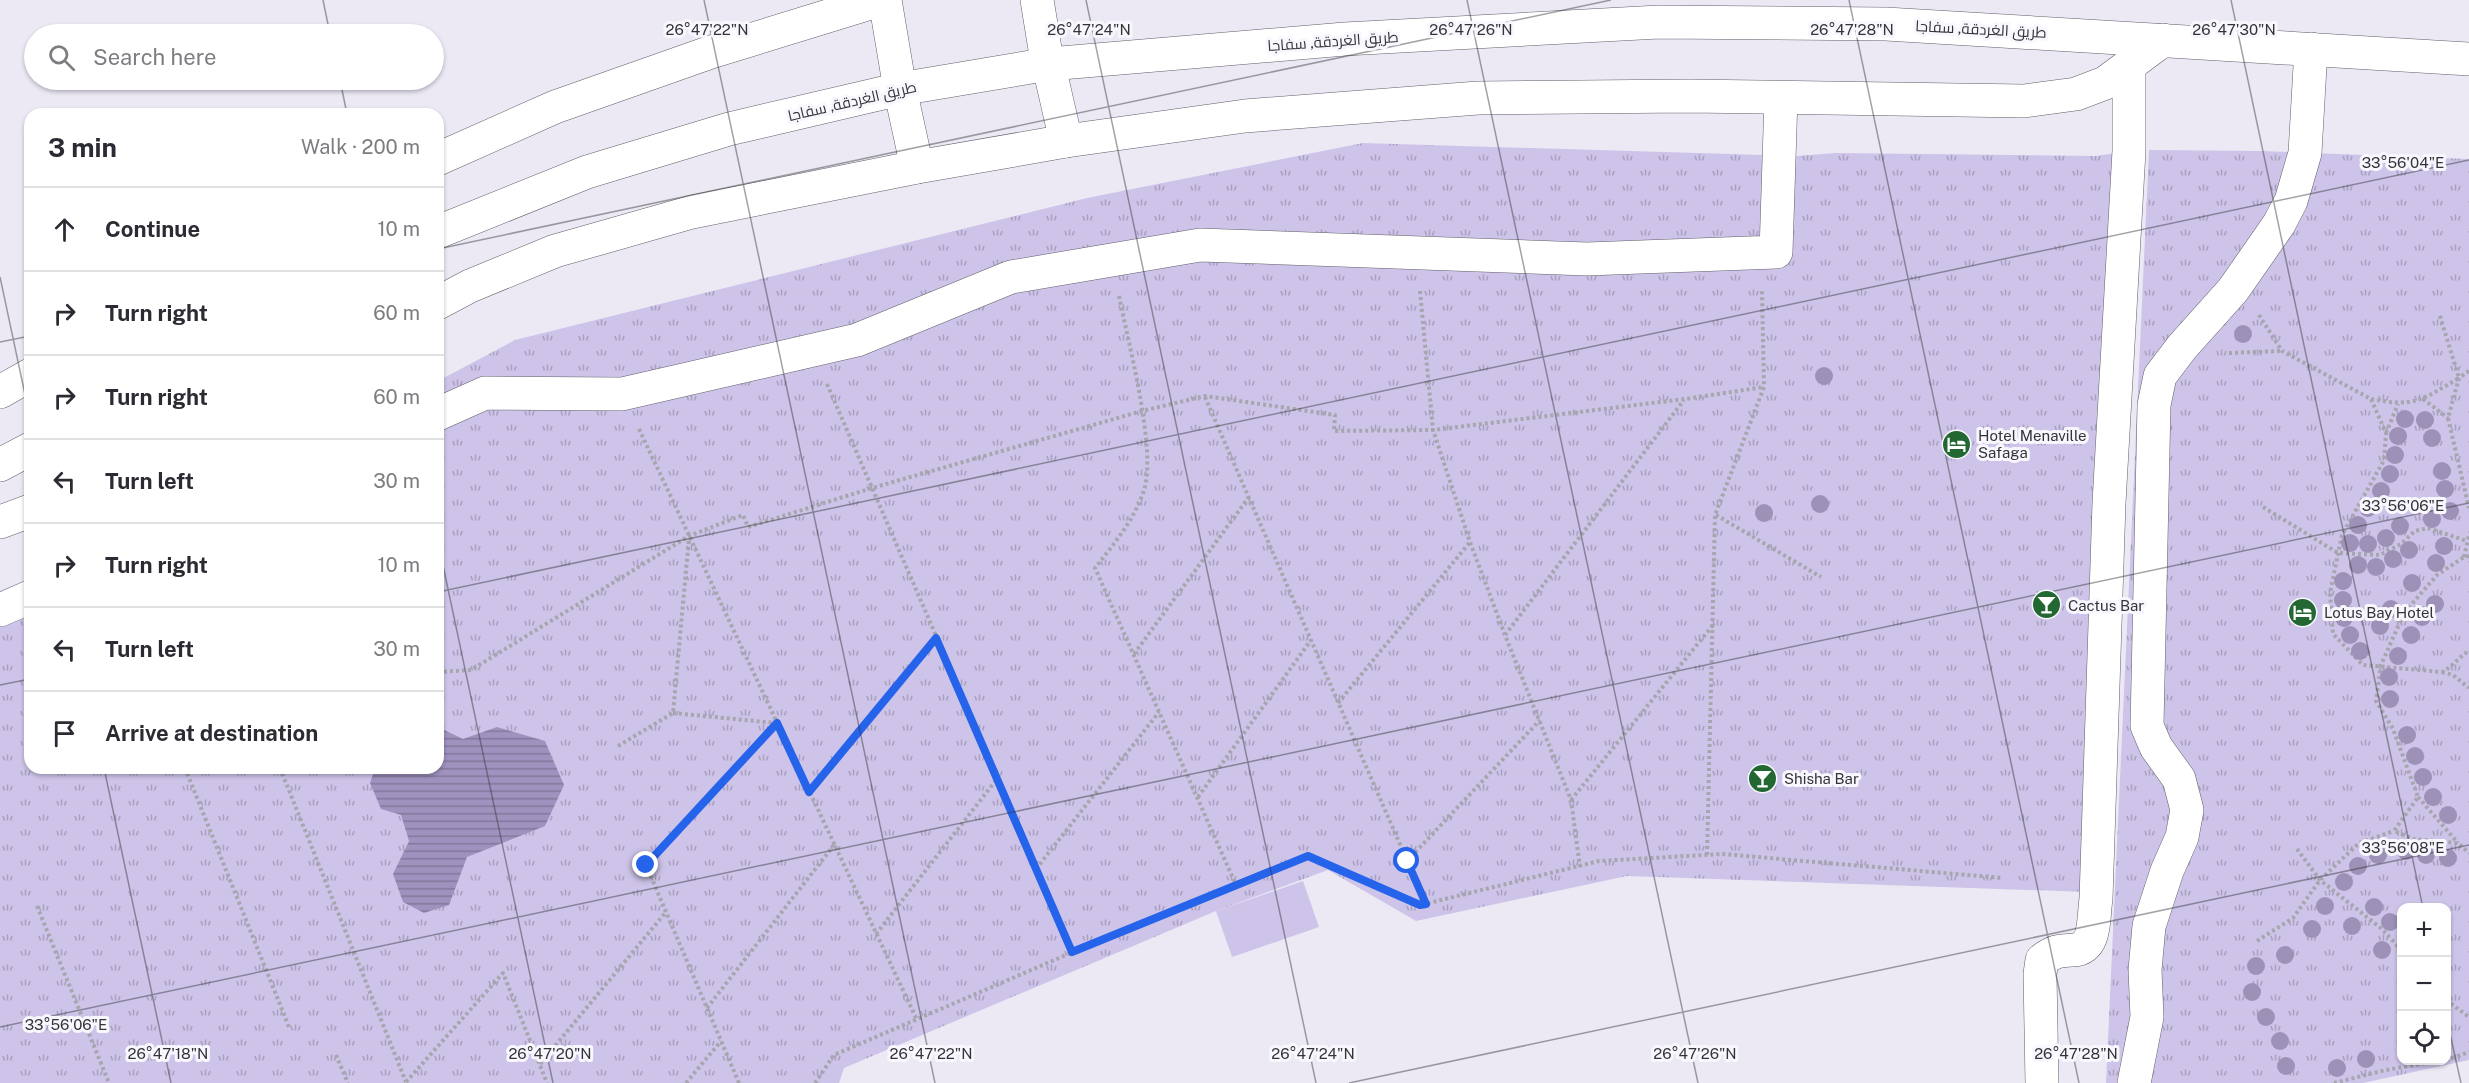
<!DOCTYPE html>
<meta charset="utf-8">
<style>
:root{--surface:#fff;--page:#f7f7f7;--text:#2b2b33;--muted:#7c7c81;--line:#e1e1e2}
body{margin:0;font-family:"Public Sans",Cairo,sans-serif;background:var(--page);color:var(--text)}
.controls{position:absolute;right:18px;bottom:18px;display:grid;overflow:hidden;border-radius:12px;box-shadow:0 2px 4px #0004}
.controls button{width:54px;height:54px;display:grid;place-items:center;padding:0;border:0;border-bottom:2px solid var(--line);background:var(--surface);color:var(--text);font:30px sans-serif}
.stop{position:absolute;width:18px;height:18px;margin:-14px;border:4px solid #2563eb;border-radius:50%;background:#fff}
.stop.end{background:#2563eb;border-color:#fff;box-shadow:0 2px 6px #0008}
.list{margin:0;padding:0;list-style:none}
h2{display:flex;justify-content:space-between;align-items:center;height:78px;margin:0;padding:0 24px;font-size:26px}
h2 small{font-size:20px;font-weight:400;color:var(--muted)}
.list li{display:grid;grid-template-columns:39px 1fr auto;gap:18px;align-items:center;box-sizing:border-box;height:84px;padding:0 24px;border-top:2px solid var(--line)}
.list b{display:block;font-size:22px;white-space:nowrap}
.list em{font-size:20px;font-style:normal;color:var(--muted)}
.icon{flex:none;width:33px;height:33px;fill:none;stroke:currentColor;stroke-width:2;stroke-linecap:round;stroke-linejoin:round}
.map{position:relative;flex:none;width:2469px;height:1083px;overflow:hidden}
.search{position:absolute;background:var(--surface);box-shadow:0 2px 4px #0004;left:24px;top:24px;width:420px;height:66px;display:flex;align-items:center;gap:15px;box-sizing:border-box;padding:0 21px;border-radius:33px;color:var(--muted);font-size:22px}
.panel{position:absolute;background:var(--surface);box-shadow:0 2px 4px #0004;left:24px;top:108px;width:420px;height:666px;border-radius:18px}
.map>svg:first-child{display:block}
.grass{fill:#cec4e9}
.park{fill:url(#park-tufts);fill-rule:evenodd}
.water{fill:url(#water-rules)}
.lines{fill:none;stroke-linecap:round;stroke-linejoin:round}
.minor-casing{stroke:#615e69;stroke-width:34}
.major-casing{stroke:#615e69;stroke-width:34}
.path{stroke:#a7a5ae;stroke-width:4;stroke-dasharray:3 3;stroke-linecap:butt}
.minor{stroke:#fff;stroke-width:33}
.major{stroke:#fff;stroke-width:33}
.tree{fill:#9d91b7}
.route{stroke:#2563eb;stroke-width:8}
.ticks{fill:none;stroke:#343338;stroke-width:1.5;stroke-opacity:0.45}
.labels{text-anchor:middle;dominant-baseline:central;stroke-width:6;stroke-linejoin:round;paint-order:stroke}
.street-label{font-size:15px;fill:#343338;stroke:#f9f7fe}
.poi-label{font-size:15px;fill:#343338;stroke:#f9f7fe;text-anchor:start}
.ticks-label{font-size:15px;text-anchor:middle;fill:#343338;stroke:#f9f7fe;stroke-width:6;stroke-linejoin:round;paint-order:stroke}
</style>
<div class="map">
<svg width="2469" height="1083" viewBox="0 0 2469 1083">
<defs>
<pattern id="park-tufts" width="24" height="20" patternUnits="userSpaceOnUse" patternTransform="scale(1.5)"><rect width="24" height="20" fill="#cec4e9"/><path d="M3 7l-1-3M5 7V3M7 7l1-3M15 17l-1-3M17 17v-4M19 17l1-3" fill="none" stroke="#a8a0be"/></pattern>
<pattern id="water-rules" width="6" height="5" patternUnits="userSpaceOnUse" patternTransform="scale(1.5)"><rect width="6" height="5" fill="#9f92bf"/><path d="M0 2.5h6" fill="none" stroke="#82789c"/></pattern>
</defs>
<rect width="100%" height="100%" fill="#ece9f5"/>
<!-- grass -->
<path class="grass" d="M1303,881L1319,927L1232,957L1216,911Z"/>
<!-- park -->
<g class="park">
<path d="M1363,143L1796,156L1836,153L2096,156L2122,152L2088,892L1627,876L1416,921L1328,870L1216,911L844,1068L839,1083H0V591L30,578V768H438V381L515,340L1087,198Z"/>
<path d="M2149,150L2262,151L2469,159V1060L2363,1083H2106ZM2402,908H2446V1060H2402Z"/>
</g>
<!-- water -->
<path class="water" d="M438,727L463,739L497,727L545,741L564,785L545,826L467,857L449,905L424,913L403,902L393,874L409,841L401,815L381,809L370,783L375,768H438Z"/>
<g class="lines">
<defs>
<g id="minor">
<path d="M885,0L900,89L917,167"/>
<path d="M1037,0L1045,49L1066,141"/>
<path d="M438,303L470,286L555,251L692,212L917,167L1066,141L1245,116L1478,98L1689,96L2024,101L2076,94L2105,83L2163,40"/>
<path d="M438,414L485,393L622,394L857,340L1011,277L1200,245L1587,259L1776,252L1781,98"/>
<path d="M0,522L30,511"/>
<path d="M0,610L30,597"/>
<path d="M2042,1083L2040,974L2042,960C2054,951 2058,951 2073,950C2097,950 2093,916 2096,899L2109,503L2129,151V65"/>
<path d="M2134,1083L2147,1017L2145,970L2149,926L2167,871L2182,837L2187,810L2179,779L2156,747L2147,726L2154,405L2160,376L2182,347L2233,290L2279,224L2291,201L2305,153L2311,49"/>
</g>
<g id="major">
<path d="M438,159L555,107L711,52L880,0"/>
<path d="M438,232L587,172L729,129L900,89L1049,64L1345,39L1659,22L1886,24L2469,59"/>
<path d="M0,392L30,375"/>
<path d="M0,465L30,449"/>
</g>
</defs>
<!-- minor casing -->
<use href="#minor" class="minor-casing"/>
<!-- major casing -->
<use href="#major" class="major-casing"/>
<!-- path -->
<g class="path">
<path d="M1420,291L1433,430L1470,542L1505,635L1571,800L1580,867"/>
<path d="M1119,296C1128,342 1157,449 1144,490C1135,519 1113,545 1095,568L1236,885"/>
<path d="M2259,315L2282,351L2371,399L2386,433L2384,460L2342,535L2330,593L2333,634L2363,665L2442,672C2453,667 2458,657 2469,651"/>
<path d="M2229,353L2281,351"/>
<path d="M2469,371L2459,378L2448,418L2469,508"/>
<path d="M827,384L1073,952"/>
<path d="M1205,397L1426,904"/>
<path d="M2371,399C2415,408 2423,399 2459,378L2439,313"/>
<path d="M2423,399L2448,418"/>
<path d="M639,429L917,1020"/>
<path d="M2386,433L2398,404"/>
<path d="M2263,507L2338,553L2380,555L2401,544L2415,531L2428,528L2467,541"/>
<path d="M1716,515L1821,577"/>
<path d="M2469,556L2464,557L2437,575L2404,613L2381,665L2376,701L2393,729L2418,797L2394,831L2413,839L2458,843L2469,853"/>
<path d="M2464,557L2469,535"/>
<path d="M1505,635L1684,400"/>
<path d="M1134,654L1249,497"/>
<path d="M438,672L471,670L689,536L743,515L748,527L872,488L1142,411L1205,396L1335,415L1334,431L1433,430L1685,399L1764,387"/>
<path d="M2442,672L2453,675L2469,688"/>
<path d="M1338,703L1470,542"/>
<path d="M673,713L776,723"/>
<path d="M618,746L673,713L689,538"/>
<path d="M185,768L289,1027"/>
<path d="M280,768L406,1082"/>
<path d="M809,792L936,638"/>
<path d="M1198,797L1311,640"/>
<path d="M2418,797L2458,843"/>
<path d="M1571,800L1713,625"/>
<path d="M2297,849L2320,880L2382,929L2402,951"/>
<path d="M1707,855L1715,515L1764,387L1762,290"/>
<path d="M1407,861L1540,720"/>
<path d="M1036,869L1159,712"/>
<path d="M37,906L109,1083"/>
<path d="M876,934L997,779"/>
<path d="M2257,941L2293,918L2320,880L2359,843L2394,831"/>
<path d="M2446,1000L2469,1017"/>
<path d="M707,1008L834,845"/>
<path d="M336,1055L348,1083"/>
<path d="M2446,1060L2469,1052"/>
<path d="M540,1064L666,912"/>
<path d="M406,1082L503,973L547,1083"/>
<path d="M686,1083L721,1041"/>
<path d="M739,1083L646,865L777,723"/>
<path d="M815,1083L834,1055L1073,952L1308,856L1421,905L1599,861L1722,854L2003,878"/>
<path d="M2334,1083L2386,1070L2444,1060"/>
</g>
<!-- minor -->
<use href="#minor" class="minor"/>
<!-- major -->
<use href="#major" class="major"/>
</g>
<!-- trees -->
<g class="tree">
<circle cx="2243" cy="334" r="9"/>
<circle cx="1824" cy="376" r="9"/>
<circle cx="2405" cy="419" r="9"/>
<circle cx="2425" cy="420" r="9"/>
<circle cx="2398" cy="436" r="9"/>
<circle cx="2432" cy="438" r="9"/>
<circle cx="2395" cy="455" r="9"/>
<circle cx="2442" cy="471" r="9"/>
<circle cx="2390" cy="474" r="9"/>
<circle cx="2445" cy="489" r="9"/>
<circle cx="2381" cy="491" r="9"/>
<circle cx="1820" cy="504" r="9"/>
<circle cx="2368" cy="508" r="9"/>
<circle cx="2450" cy="511" r="9"/>
<circle cx="1764" cy="513" r="9"/>
<circle cx="2432" cy="519" r="9"/>
<circle cx="2358" cy="525" r="9"/>
<circle cx="2400" cy="526" r="9"/>
<circle cx="2386" cy="538" r="9"/>
<circle cx="2350" cy="543" r="9"/>
<circle cx="2368" cy="544" r="9"/>
<circle cx="2444" cy="546" r="9"/>
<circle cx="2409" cy="550" r="9"/>
<circle cx="2393" cy="559" r="9"/>
<circle cx="2436" cy="563" r="9"/>
<circle cx="2358" cy="565" r="9"/>
<circle cx="2376" cy="567" r="9"/>
<circle cx="2343" cy="581" r="9"/>
<circle cx="2412" cy="583" r="9"/>
<circle cx="2343" cy="600" r="9"/>
<circle cx="2435" cy="604" r="9"/>
<circle cx="2391" cy="609" r="9"/>
<circle cx="2422" cy="617" r="9"/>
<circle cx="2344" cy="618" r="9"/>
<circle cx="2380" cy="626" r="9"/>
<circle cx="2350" cy="635" r="9"/>
<circle cx="2411" cy="635" r="9"/>
<circle cx="2360" cy="651" r="9"/>
<circle cx="2398" cy="656" r="9"/>
<circle cx="2389" cy="677" r="9"/>
<circle cx="2390" cy="699" r="9"/>
<circle cx="2407" cy="735" r="9"/>
<circle cx="2415" cy="756" r="9"/>
<circle cx="2423" cy="777" r="9"/>
<circle cx="2433" cy="797" r="9"/>
<circle cx="2448" cy="815" r="9"/>
<circle cx="2406" cy="851" r="9"/>
<circle cx="2378" cy="855" r="9"/>
<circle cx="2426" cy="855" r="9"/>
<circle cx="2448" cy="858" r="9"/>
<circle cx="2358" cy="866" r="9"/>
<circle cx="2344" cy="882" r="9"/>
<circle cx="2325" cy="906" r="9"/>
<circle cx="2374" cy="907" r="9"/>
<circle cx="2390" cy="922" r="9"/>
<circle cx="2352" cy="926" r="9"/>
<circle cx="2312" cy="929" r="9"/>
<circle cx="2382" cy="950" r="9"/>
<circle cx="2285" cy="955" r="9"/>
<circle cx="2256" cy="966" r="9"/>
<circle cx="2252" cy="992" r="9"/>
<circle cx="2266" cy="1017" r="9"/>
<circle cx="2280" cy="1041" r="9"/>
<circle cx="2366" cy="1059" r="9"/>
<circle cx="2286" cy="1066" r="9"/>
<circle cx="2337" cy="1068" r="9"/>
</g>
<g class="lines">
<!-- route -->
<path class="route" d="M646,865L777,723L809,792L936,638L1072,952L1308,856L1420,905L1426,904L1407,861"/>
</g>
<!-- ticks -->
<path class="ticks" d="M323,0L330,34M704,0L935,1083M1086,0L1316,1083M1467,0L1698,1083M1849,0L2079,1083M2231,0L2423,908M340,80L347,114M438,249L1611,0M0,277L30,418M0,342L30,336M438,542L553,1083M438,592L2469,160M0,685L30,679M104,768L171,1083M2446,1016L2461,1083M0,1027L2469,503M1349,1083L2469,845"/>
<!-- icons -->
<defs>
<symbol id="hotel-disc" viewBox="-11 -11 22 22"><circle r="9.5" fill="#236732" stroke="#f9f7fe"/><path d="M-6-4.5h1.5V1H6V5H4.5V3h-9V5H-6ZM-4 0a1.8 1.8 0 1 1 3.6 0ZM.5 0V-2.5h3Q6-2.5 6 0Z" fill="#fff"/></symbol>
<symbol id="bar-disc" viewBox="-11 -11 22 22"><circle r="9.5" fill="#236732" stroke="#f9f7fe"/><path d="M-6-5H6L.8 .8V4.5H3.5V6h-7V4.5H-.8V.8Z" fill="#fff"/></symbol>
</defs>
<g fill-rule="evenodd">
<use href="#hotel-disc" x="1940" y="428" width="33" height="33"/>
<use href="#bar-disc" x="2030" y="588" width="33" height="33"/>
<use href="#hotel-disc" x="2286" y="596" width="33" height="33"/>
<use href="#bar-disc" x="1746" y="762" width="33" height="33"/>
</g>
<g class="labels">
<!-- street labels -->
<g class="street-label">
<text transform="translate(1981 29) rotate(3)">طريق الغردقة, سفاجا</text>
<text transform="translate(1333 41) rotate(-4)">طريق الغردقة, سفاجا</text>
<text transform="translate(852 101) rotate(-13)">طريق الغردقة, سفاجا</text>
</g>
<!-- poi labels -->
<g class="poi-label">
<text x="1978" y="435">Hotel Menaville<tspan x="1978" dy="17">Safaga</tspan></text>
<text x="2068" y="605">Cactus Bar</text>
<text x="2324" y="612">Lotus Bay Hotel</text>
<text x="1784" y="778">Shisha Bar</text>
</g>
</g>
<g class="ticks-label">
<text x="707" y="35">26°47'22"N</text>
<text x="1089" y="35">26°47'24"N</text>
<text x="1471" y="35">26°47'26"N</text>
<text x="1852" y="35">26°47'28"N</text>
<text x="2234" y="35">26°47'30"N</text>
<text x="2403" y="168">33°56'04"E</text>
<text x="2403" y="511">33°56'06"E</text>
<text x="2403" y="853">33°56'08"E</text>
<text x="66" y="1030">33°56'06"E</text>
<text x="168" y="1059">26°47'18"N</text>
<text x="550" y="1059">26°47'20"N</text>
<text x="931" y="1059">26°47'22"N</text>
<text x="1313" y="1059">26°47'24"N</text>
<text x="1695" y="1059">26°47'26"N</text>
<text x="2076" y="1059">26°47'28"N</text>
</g>
</svg>
<div class="controls">
<button>+</button>
<button>−</button>
<button><svg class="icon" aria-label="locate" viewBox="0 0 24 24"><circle cx="12" cy="12" r="6"/><path d="M12 2v4M12 18v4M2 12h4M18 12h4"/></svg></button>
</div>
<div class="stop" style="left:1407px;top:861px"></div>
<div class="stop end" style="left:646px;top:865px"></div>
<div class="search"><svg class="icon" aria-label="search" viewBox="0 0 24 24"><circle cx="10" cy="10" r="6"/><path d="M15 15l6 6"/></svg>Search here</div>
<section class="panel">
<h2>3 min<small>Walk · 200 m</small></h2>
<ul class="list">
<li><svg class="icon" aria-label="ahead" viewBox="0 0 24 24"><path d="M12 20V5M6 11l6-6 6 6"/></svg><div><b>Continue</b></div><em>10 m</em></li>
<li><svg class="icon" aria-label="right" viewBox="0 0 24 24"><path d="M7 20v-9h11M14 6l5 5-5 5"/></svg><div><b>Turn right</b></div><em>60 m</em></li>
<li><svg class="icon" aria-label="right" viewBox="0 0 24 24"><path d="M7 20v-9h11M14 6l5 5-5 5"/></svg><div><b>Turn right</b></div><em>60 m</em></li>
<li><svg class="icon" aria-label="left" viewBox="0 0 24 24"><path d="M17 20v-9H6M10 6l-5 5 5 5"/></svg><div><b>Turn left</b></div><em>30 m</em></li>
<li><svg class="icon" aria-label="right" viewBox="0 0 24 24"><path d="M7 20v-9h11M14 6l5 5-5 5"/></svg><div><b>Turn right</b></div><em>10 m</em></li>
<li><svg class="icon" aria-label="left" viewBox="0 0 24 24"><path d="M17 20v-9H6M10 6l-5 5 5 5"/></svg><div><b>Turn left</b></div><em>30 m</em></li>
<li><svg class="icon" aria-label="arrive" viewBox="0 0 24 24"><path d="M6 21V4h12l-3 4 3 4H6"/></svg><div><b>Arrive at destination</b></div></li>
</ul>
</section>
</div>
